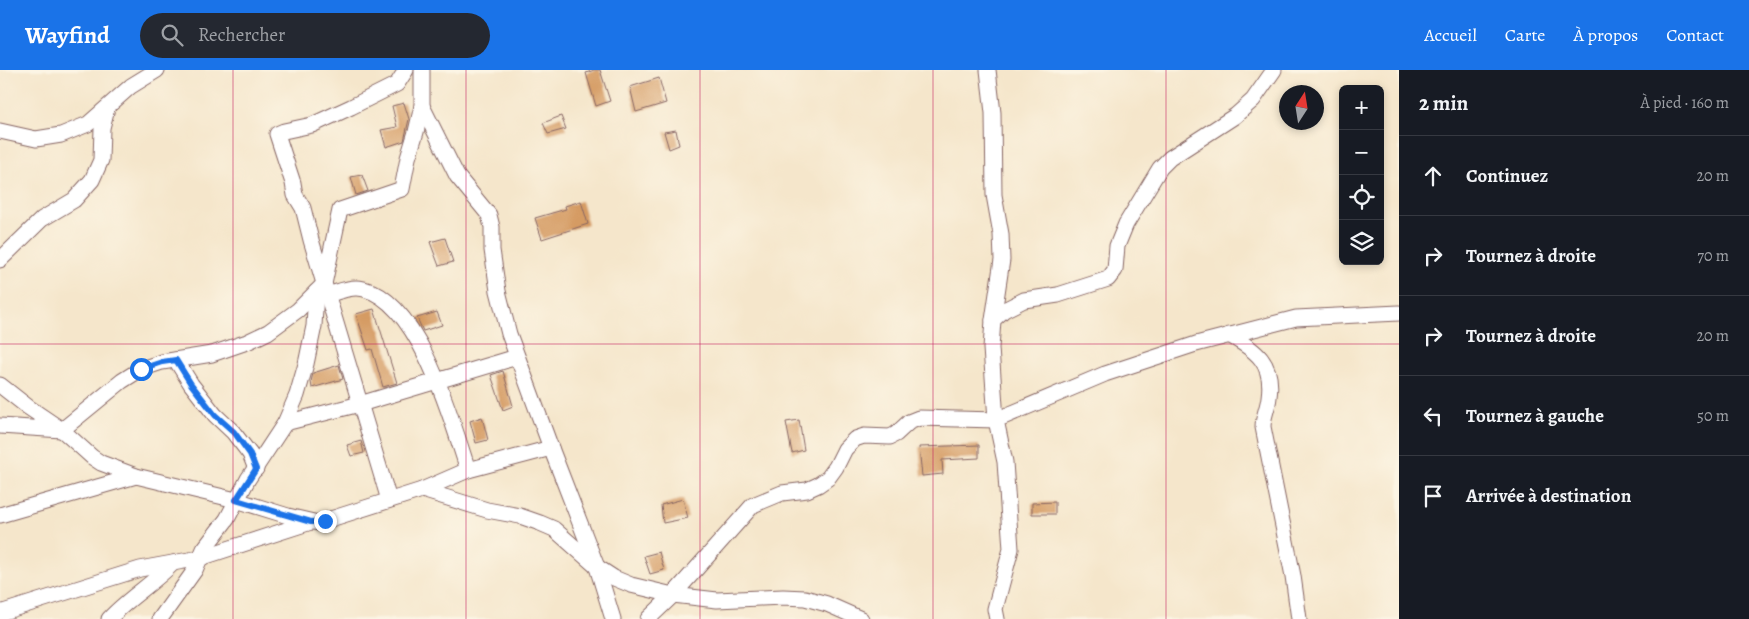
<!DOCTYPE html>
<html lang="fr">
<meta charset="utf-8">
<style>
:root{--surface:#171b24;--page:#242831;--text:#f1f3f6;--muted:#9ea1a6;--line:#363941;--accent:#1a73e8}
body{margin:0;font-family:Alegreya,serif;background:var(--page);color:var(--text)}
.controls{position:absolute;right:15px;top:15px;display:grid;overflow:hidden;border-radius:8px;box-shadow:0 2px 8px #0003}
.controls button{width:45px;height:45px;display:grid;place-items:center;padding:0;border:0;border-bottom:1px solid var(--line);background:var(--surface);color:var(--text);font:25px sans-serif}
.compass{position:absolute;left:1279px;top:15px;width:45px;height:45px;border-radius:50%;background:var(--surface);box-shadow:0 2px 8px #0003;rotate:12deg}
.stop{position:absolute;width:15px;height:15px;margin:-11px;border:4px solid #1a73e8;border-radius:50%;background:#fff}
.stop.end{background:#1a73e8;border-color:#fff;box-shadow:0 1px 5px #0008}
.list{margin:0;padding:0;list-style:none}
h2{display:flex;justify-content:space-between;align-items:center;height:65px;margin:0;padding:0 20px;font-size:21px}
h2 small{font-size:16px;font-weight:400;color:var(--muted)}
.list li{display:grid;grid-template-columns:32px 1fr auto;gap:15px;align-items:center;box-sizing:border-box;height:80px;padding:0 20px;border-top:1px solid var(--line)}
.list b{display:block;font-size:19px;white-space:nowrap}
.list em{font-size:16px;font-style:normal;color:var(--muted)}
.icon{flex:none;width:28px;height:28px;fill:none;stroke:currentColor;stroke-width:2;stroke-linecap:round;stroke-linejoin:round}
.map{position:relative;flex:none;width:1399px;height:549px;overflow:hidden}
header{display:flex;align-items:center;gap:30px;box-sizing:border-box;height:70px;padding:0 25px;background:var(--accent);color:#fff}
header strong{font-size:24px}
nav{display:flex;gap:28px;margin-inline-start:auto;font-size:18px}
.search{width:350px;height:45px;background:var(--page);display:flex;align-items:center;gap:12px;box-sizing:border-box;padding:0 18px;border-radius:28px;color:var(--muted);font-size:19px}
main{display:flex}
aside{flex:1;background:var(--surface)}
.map>svg:first-child{display:block}
.building{fill:#d59b63}
.lines{fill:none;stroke-linecap:round;stroke-linejoin:round}
.minor-casing{stroke:#866563;stroke-width:17}
.minor{stroke:#fff;stroke-width:15}
.route{stroke:#1a73e8;stroke-width:6}
.grid{fill:none;stroke:#c2185b;stroke-width:1;stroke-opacity:0.55}
</style>
<header>
<strong>Wayfind</strong>
<div class="search"><svg class="icon" aria-label="search" viewBox="0 0 24 24"><circle cx="10" cy="10" r="6"/><path d="M15 15l6 6"/></svg>Rechercher</div>
<nav><a>Accueil</a><a>Carte</a><a>À propos</a><a>Contact</a></nav>
</header>
<main>
<div class="map">
<svg width="1399" height="549" viewBox="0 0 1399 549">
<rect width="100%" height="100%" fill="#fcf5e5"/>
<filter id="ink" filterUnits="userSpaceOnUse"><feTurbulence type="fractalNoise" baseFrequency=".02" numOctaves="2"/><feDisplacementMap in="SourceGraphic" scale="10" xChannelSelector="R" yChannelSelector="G"/><feConvolveMatrix kernelMatrix="1 2 1 2 8 2 1 2 1" color-interpolation-filters="sRGB"/></filter>
<filter id="wash" filterUnits="userSpaceOnUse"><feTurbulence type="fractalNoise" baseFrequency=".0096" numOctaves="4" result="noise"/><feDisplacementMap in="SourceGraphic" scale="20" xChannelSelector="R" yChannelSelector="G"/><feGaussianBlur stdDeviation="1.12" result="paint"/><feColorMatrix in="noise" values="0 0 0 0 0 0 0 0 0 0 0 0 0 0 0 0 0 1.4 0 .05"/><feComposite in="paint" operator="in"/></filter>
<g filter="url(#wash)">
<rect width="100%" height="100%" fill="#f5e6cb"/>
<g id="blocks">
<!-- building -->
<g class="building">
<path d="M594,0H600L610,31L596,36L586,3Z"/>
<path d="M659,8L666,33L636,42L630,17Z"/>
<path d="M404,33L409,49L404,71L386,77L381,60L397,57L392,36Z"/>
<path d="M561,46L566,59L548,64L543,53Z"/>
<path d="M676,60L679,75L669,79L664,62Z"/>
<path d="M362,105L368,121L356,125L351,107Z"/>
<path d="M581,131L588,154L542,169L535,148L566,139L565,136Z"/>
<path d="M445,168L453,192L439,196L430,172Z"/>
<path d="M374,239L397,313L383,317L372,279L368,280L356,244Z"/>
<path d="M437,242L442,255L423,261L417,248Z"/>
<path d="M339,295L343,309L312,318L311,312L313,303Z"/>
<path d="M503,301L513,336L503,340L491,305Z"/>
<path d="M482,347L488,370L476,373L470,351Z"/>
<path d="M799,350L804,380L792,383L786,352Z"/>
<path d="M361,371L364,383L351,386L347,375Z"/>
<path d="M979,375V388L942,390L943,404L922,406L919,377Z"/>
<path d="M683,429L688,448L663,453L661,435Z"/>
<path d="M1055,432V444H1032V433Z"/>
<path d="M659,482L664,500L650,504L644,486Z"/>
</g>
</g>
</g>
<g filter="url(#ink)">
<use href="#blocks" fill-opacity="0" stroke="#866563" stroke-width="1"/>
<g class="lines">
<defs>
<g id="minor">
<path d="M988,0L993,43L994,125L1001,164L1002,190L993,250"/>
<path d="M422,36L457,106L489,145L492,157V180L498,221L509,264L551,378L597,497L613,549"/>
<path d="M0,61L36,69L61,65L88,54L131,16L157,0"/>
<path d="M0,190L42,149L74,130L92,110L101,90L102,58L107,38"/>
<path d="M327,225C340,221 351,216 364,219C420,233 452,351 468,400"/>
<path d="M1229,265C1256,280 1274,293 1269,327C1268,338 1263,346 1263,357L1293,506L1299,549"/>
<path d="M176,290L191,314L215,345L233,362L250,384L256,399"/>
<path d="M0,315L28,337L62,360L92,387L101,393L136,406L236,430L288,446L318,453L422,420L487,440L520,446L540,453L554,459L597,497L614,508L631,515L673,525L717,530L783,527L805,528L827,534L861,549"/>
<path d="M285,353L360,334L517,287"/>
<path d="M0,356L62,360L122,311L141,299L162,292L212,284L247,272L268,262L298,240L324,214L340,140L402,119L408,88L416,62L422,36V0"/>
<path d="M422,420L468,400L551,378"/>
<path d="M389,430L311,170L303,138L295,125L293,113L277,64L284,61L312,55L351,37L397,14L406,0"/>
<path d="M0,445L136,406"/>
<path d="M0,543L140,499L200,488L311,452"/>
<path d="M109,549C128,528 153,514 173,493"/>
<path d="M160,549L195,500L204,479L227,449L248,409L285,353L297,325L306,294L314,256L316,222"/>
<path d="M648,549L673,525L753,435L782,423L807,420L818,415L828,408L836,397L845,379L855,369L864,366L890,367L896,364L909,352L919,348L996,350L991,278L993,250L1004,240L1024,230L1058,225L1108,209L1115,200L1117,176L1126,154L1160,98L1170,88L1235,46L1253,30L1274,0"/>
<path d="M997,549L995,539L1011,479L1005,392L996,350L1105,304L1196,274L1296,248L1399,243"/>
</g>
</defs>
<!-- minor casing -->
<use href="#minor" class="minor-casing"/>
<!-- minor -->
<use href="#minor" class="minor"/>
</g>
</g>
<g class="lines" filter="url(#ink)">
<!-- route -->
<path class="route" d="M141,299L162,292L176,290L191,314L215,345L234,362L250,384L256,399L236,430L311,452L325,451"/>
</g>
<!-- grid -->
<path class="grid" d="M233,0V549M466,0V549M700,0V549M933,0V549M1166,0V549M0,274H1399"/>
</svg>
<div class="controls">
<button>+</button>
<button>−</button>
<button><svg class="icon" aria-label="locate" viewBox="0 0 24 24"><circle cx="12" cy="12" r="6"/><path d="M12 2v4M12 18v4M2 12h4M18 12h4"/></svg></button>
<button><svg class="icon" aria-label="layers" viewBox="0 0 24 24"><path d="M12 4l9 5-9 5-9-5zM3 14l9 5 9-5"/></svg></button>
</div>
<svg class="compass" viewBox="-18 -18 36 36"><path d="M0-13l5 13h-10z" fill="#e53935"/><path d="M0 13l5-13h-10z" fill="#9ea1a6"/></svg>
<div class="stop" style="left:141px;top:299px"></div>
<div class="stop end" style="left:325px;top:451px"></div>
</div>
<aside>
<h2>2 min<small>À pied · 160 m</small></h2>
<ul class="list">
<li><svg class="icon" aria-label="ahead" viewBox="0 0 24 24"><path d="M12 20V5M6 11l6-6 6 6"/></svg><div><b>Continuez</b></div><em>20 m</em></li>
<li><svg class="icon" aria-label="right" viewBox="0 0 24 24"><path d="M7 20v-9h11M14 6l5 5-5 5"/></svg><div><b>Tournez à droite</b></div><em>70 m</em></li>
<li><svg class="icon" aria-label="right" viewBox="0 0 24 24"><path d="M7 20v-9h11M14 6l5 5-5 5"/></svg><div><b>Tournez à droite</b></div><em>20 m</em></li>
<li><svg class="icon" aria-label="left" viewBox="0 0 24 24"><path d="M17 20v-9H6M10 6l-5 5 5 5"/></svg><div><b>Tournez à gauche</b></div><em>50 m</em></li>
<li><svg class="icon" aria-label="arrive" viewBox="0 0 24 24"><path d="M6 21V4h12l-3 4 3 4H6"/></svg><div><b>Arrivée à destination</b></div></li>
</ul>
</aside>
</main>
